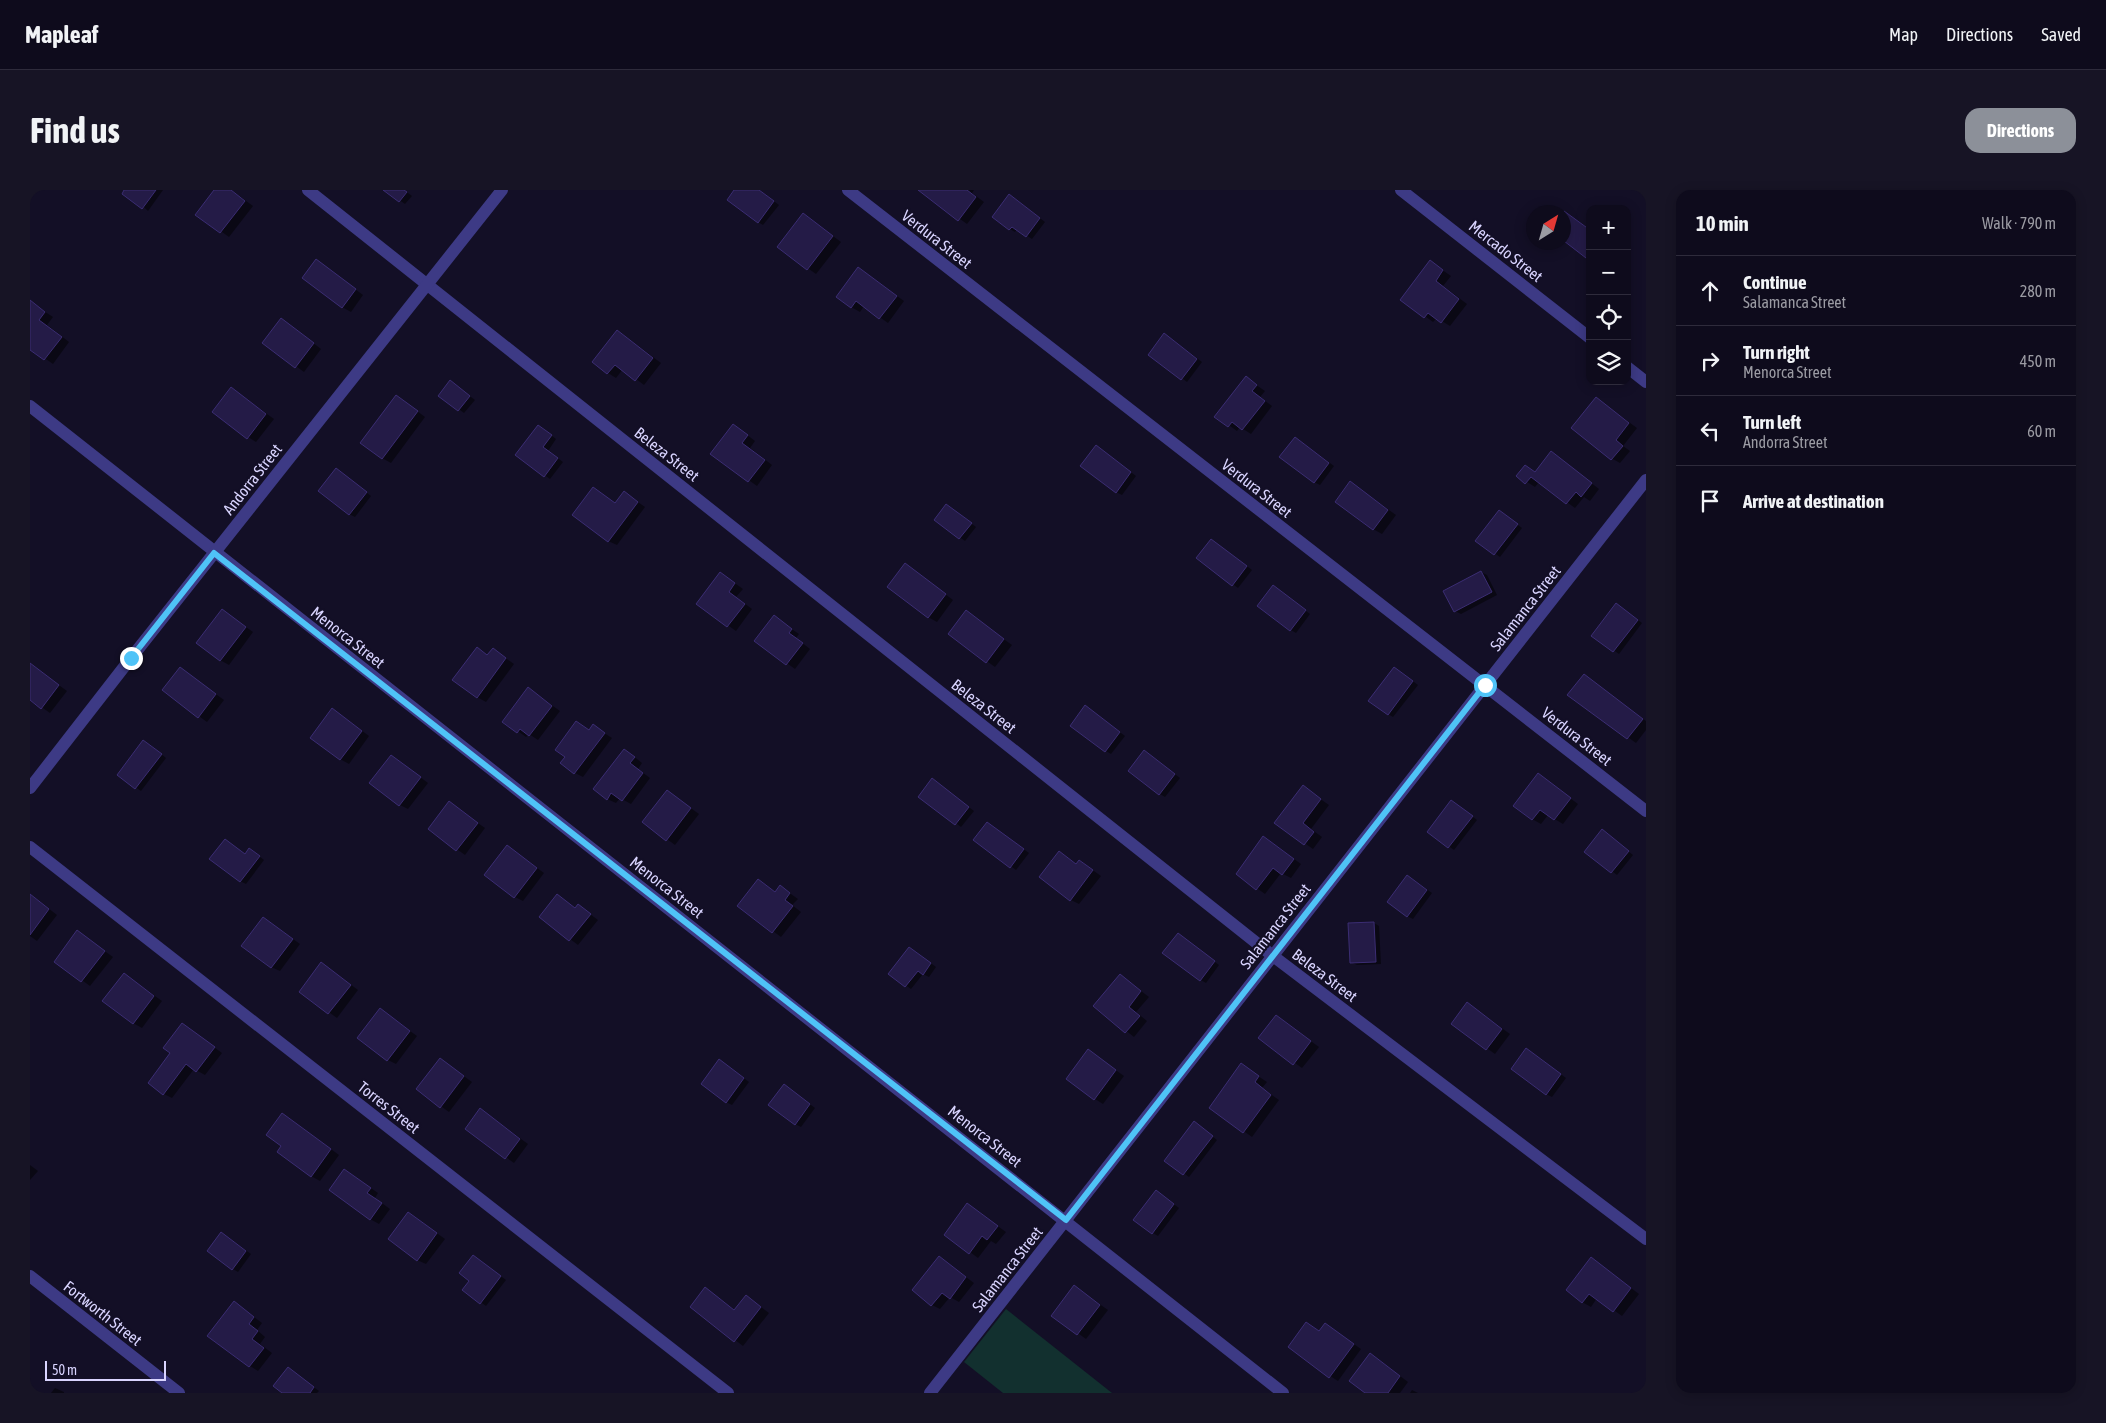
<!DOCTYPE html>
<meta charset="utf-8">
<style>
:root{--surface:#0e0b1c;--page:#171425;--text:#f1f3f6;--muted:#9b9ba3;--line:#2e2b3b;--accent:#8c9099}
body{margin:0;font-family:"Asap Condensed",sans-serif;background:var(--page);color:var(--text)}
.controls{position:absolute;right:15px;top:15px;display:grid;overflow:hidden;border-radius:10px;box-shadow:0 2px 12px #0003}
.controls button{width:45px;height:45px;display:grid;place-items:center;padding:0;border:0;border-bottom:1px solid var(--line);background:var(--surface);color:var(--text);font:25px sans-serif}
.compass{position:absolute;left:1496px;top:15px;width:45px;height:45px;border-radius:50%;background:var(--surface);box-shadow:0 2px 12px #0003;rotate:37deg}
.scale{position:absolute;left:15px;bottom:12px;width:121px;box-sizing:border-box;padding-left:5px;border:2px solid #d9d4ff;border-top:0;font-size:14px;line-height:18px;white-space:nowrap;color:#d9d4ff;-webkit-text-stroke:4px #130f26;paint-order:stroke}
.stop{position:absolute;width:15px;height:15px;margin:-11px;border:4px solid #4fc3f7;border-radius:50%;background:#fff}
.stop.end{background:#4fc3f7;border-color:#fff;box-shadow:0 1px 5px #0008}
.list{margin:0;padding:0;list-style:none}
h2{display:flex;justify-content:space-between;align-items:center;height:65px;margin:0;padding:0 20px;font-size:21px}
h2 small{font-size:16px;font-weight:400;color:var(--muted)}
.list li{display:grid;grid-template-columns:32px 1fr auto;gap:15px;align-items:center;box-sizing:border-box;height:70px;padding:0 20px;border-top:1px solid var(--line)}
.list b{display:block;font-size:19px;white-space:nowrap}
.list p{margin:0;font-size:16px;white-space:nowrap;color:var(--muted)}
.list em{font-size:16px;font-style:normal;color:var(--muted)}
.icon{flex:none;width:28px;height:28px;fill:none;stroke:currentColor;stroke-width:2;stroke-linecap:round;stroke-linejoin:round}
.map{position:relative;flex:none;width:1616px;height:1203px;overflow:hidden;border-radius:15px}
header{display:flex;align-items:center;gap:30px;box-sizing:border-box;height:70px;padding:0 25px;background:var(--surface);border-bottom:1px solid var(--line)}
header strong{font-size:24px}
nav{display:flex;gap:28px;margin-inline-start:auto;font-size:18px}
.intro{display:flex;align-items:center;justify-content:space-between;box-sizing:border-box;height:120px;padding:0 30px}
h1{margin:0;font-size:35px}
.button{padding:12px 22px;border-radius:15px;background:var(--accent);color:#fff;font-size:18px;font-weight:700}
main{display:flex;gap:30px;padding:0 30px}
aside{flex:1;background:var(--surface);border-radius:15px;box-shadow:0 2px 12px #0003}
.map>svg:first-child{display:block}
.green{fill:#12302f}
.shadow{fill:#0007}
.building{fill:#241b47;stroke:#3b2d73}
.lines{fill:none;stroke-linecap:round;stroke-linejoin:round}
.street{stroke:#3d3a85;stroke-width:12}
.route{stroke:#4fc3f7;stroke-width:6}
.labels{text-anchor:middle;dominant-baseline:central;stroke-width:4.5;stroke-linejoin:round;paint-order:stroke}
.street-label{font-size:16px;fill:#d9d4ff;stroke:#130f26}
</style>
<header>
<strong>Mapleaf</strong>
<nav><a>Map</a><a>Directions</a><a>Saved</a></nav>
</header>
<div class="intro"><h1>Find us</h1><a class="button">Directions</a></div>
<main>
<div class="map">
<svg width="1616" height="1203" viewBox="0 0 1616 1203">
<rect width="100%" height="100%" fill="#130f26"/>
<!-- green -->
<path class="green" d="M976,1119L1082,1203H973L934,1172Z"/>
<!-- shadow -->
<g class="shadow">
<path d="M96,0H133L118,21Z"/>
<path d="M185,0H201L223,16L199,47L167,24Z"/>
<path d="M355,0H374L382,6L375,14Z"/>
<path d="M705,0H729L749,15L733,35L728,32Z"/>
<path d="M890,0H944L942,3L954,12L937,34Z"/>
<path d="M985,9L1015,32L1002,49L987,39L985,42L980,39L964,27Z"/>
<path d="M1534,23L1560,41V69L1534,49Z"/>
<path d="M781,30L811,52L786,84L748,57Z"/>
<path d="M294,76L333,105L321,122L312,117Z"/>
<path d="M1408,77L1421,86L1413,96L1437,114L1420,136L1407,128L1403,132L1372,109Z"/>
<path d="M829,79L874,111L858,133L834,116L830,122L821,117Z"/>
<path d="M0,112L23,127L17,135L39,152L23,174L0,158Z"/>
<path d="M260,135L291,159L274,182L234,153Z"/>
<path d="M588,141L631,173L614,195L593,179L586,188L578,183Z"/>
<path d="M1140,148L1172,172L1157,192L1120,164Z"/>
<path d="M1216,188L1235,201L1230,207L1242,216L1221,244L1210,237L1207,241L1186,226Z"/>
<path d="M421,192L445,210L434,223L410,205Z"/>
<path d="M202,199L244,229L226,252L218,247Z"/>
<path d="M367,206L395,227L361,273L352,268Z"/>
<path d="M1566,208L1607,238L1593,256L1600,261L1590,273L1581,268Z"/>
<path d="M513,239L526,249L518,261L533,272L520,289L487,265Z"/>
<path d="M712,241L725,251L720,258L742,275L727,296L682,264Z"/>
<path d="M1270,251L1304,276L1290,295L1284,292Z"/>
<path d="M1072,260L1106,286L1092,305L1086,302Z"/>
<path d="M1529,268L1569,299L1560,311L1554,307L1545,318L1509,292L1505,297L1488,286L1506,283Z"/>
<path d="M312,283L341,306L325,327L319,324Z"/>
<path d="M1321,293L1366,325L1352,344L1343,339Z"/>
<path d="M602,308L615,317L587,355L578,351L586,314Z"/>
<path d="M922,319L946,337L935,351L906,330Z"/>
<path d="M1474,325L1492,338L1470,367L1447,351Z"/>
<path d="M1186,353L1222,380L1208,398L1167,368Z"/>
<path d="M883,380L923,410L907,432L898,427Z"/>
<path d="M1451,382L1457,385L1467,405L1431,424L1425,421Z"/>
<path d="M699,389L713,399L706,407L722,419L706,441L668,414Z"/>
<path d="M1248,400L1280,424L1266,443L1261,440Z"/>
<path d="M1592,418L1612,433L1589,464L1563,446Z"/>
<path d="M192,420L223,442L199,475L190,470Z"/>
<path d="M936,422L982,455L965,477L919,444Z"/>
<path d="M744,427L769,444L766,448L780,459L765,479L726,451Z"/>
<path d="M471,465L484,474L456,512L447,507L458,466Z"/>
<path d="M0,474L37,501L20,523L0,509Z"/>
<path d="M150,478L194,510L177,532L133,500Z"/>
<path d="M1369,481L1388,495L1363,527L1358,524Z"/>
<path d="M1554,485L1616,531V540L1606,553L1539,505Z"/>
<path d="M506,504L530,521L508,550L499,544L496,547L474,531Z"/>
<path d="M1061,520L1095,546L1081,564L1076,561Z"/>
<path d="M311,525L339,546L319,574L310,569Z"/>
<path d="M563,536L582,548L553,587L545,583L560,541Z"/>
<path d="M119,554L136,568L111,601L88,585Z"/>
<path d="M602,565L612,573L608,579L620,588L601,614L590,608L586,613L577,609Z"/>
<path d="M1120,565L1150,588L1135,607L1130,604Z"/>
<path d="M369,571L398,593L378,619L370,615Z"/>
<path d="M1509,585L1548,614L1533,634L1518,625L1511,634L1502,629Z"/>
<path d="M907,593L944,621L931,637L890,606Z"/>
<path d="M1273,597L1299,615L1281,639L1292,647L1283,659L1246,633Z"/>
<path d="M637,601L669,624L645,655L614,632Z"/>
<path d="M1422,611L1447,630L1424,660L1398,642Z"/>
<path d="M419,613L455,638L435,665L399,639Z"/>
<path d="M958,633L999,663L986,680L945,650Z"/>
<path d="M1577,644L1603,665L1587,685L1556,661Z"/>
<path d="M1234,647L1271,674L1261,688L1251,683L1235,704L1207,684Z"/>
<path d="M485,662L514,683L493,711L485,707Z"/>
<path d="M1030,662L1047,674L1050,671L1071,686L1049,714L1041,710Z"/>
<path d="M225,663L234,670L216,694L210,691L215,665Z"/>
<path d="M1378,686L1402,703L1383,729L1377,726Z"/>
<path d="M728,690L747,703L751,697L768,709L762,715L771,722L751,747L709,716Z"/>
<path d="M0,704L27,725L7,751L0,746Z"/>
<path d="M527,706L546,718L556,721L568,730L548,755L511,727Z"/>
<path d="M234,728L270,754L250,781L241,777Z"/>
<path d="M1344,733L1349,736L1351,774L1327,775L1321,772L1320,734Z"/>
<path d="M48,742L83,767L60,796L26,771Z"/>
<path d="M1153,748L1189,775L1176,793L1171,790Z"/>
<path d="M885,761L906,777L899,787L893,784L881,799L860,784Z"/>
<path d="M300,779L328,800L307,828L271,802Z"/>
<path d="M94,784L132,811L112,838L103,833Z"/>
<path d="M1090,785L1119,807L1106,822L1117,831L1104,847L1065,816Z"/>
<path d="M1438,814L1480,844L1465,864L1423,834Z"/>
<path d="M358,825L387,846L366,874L358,870Z"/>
<path d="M1246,826L1289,857L1272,878L1230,848Z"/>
<path d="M152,834L192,863L175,885L164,879L142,908L134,904L142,863Z"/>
<path d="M1059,861L1094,886L1073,914L1065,909Z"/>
<path d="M1502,863L1536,888L1522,907L1516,904Z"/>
<path d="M410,869L442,892L419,922L387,899Z"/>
<path d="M695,874L719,892L702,915L696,912Z"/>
<path d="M1219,880L1237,892L1232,898L1249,910L1222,947L1180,917Z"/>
<path d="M760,899L785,918L771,937L765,934Z"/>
<path d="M451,920L498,954L484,973L437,939Z"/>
<path d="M260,929L309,965L290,991L281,986L253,956Z"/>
<path d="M1169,936L1187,950L1159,987L1136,970Z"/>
<path d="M0,975L8,981L0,990Z"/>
<path d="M315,980L348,1003L345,1008L360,1019L349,1034L340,1029Z"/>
<path d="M1131,1005L1149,1018L1128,1046L1123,1043Z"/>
<path d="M938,1015L976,1042L966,1054L961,1051L948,1068L916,1044Z"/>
<path d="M379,1023L415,1049L396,1074L387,1070Z"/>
<path d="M192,1043L221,1064L208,1082L203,1079Z"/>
<path d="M909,1067L944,1093L929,1112L920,1107L910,1119L902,1115Z"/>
<path d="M448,1069L476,1090L456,1116L434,1100L441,1090Z"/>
<path d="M1569,1074L1609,1104L1592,1126L1567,1108L1561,1117L1552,1112Z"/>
<path d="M1045,1097L1078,1120L1056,1149L1023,1125Z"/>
<path d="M676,1099L705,1120L716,1106L739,1123L713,1156L662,1117Z"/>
<path d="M212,1118L232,1133L227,1140L235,1147L230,1154L242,1163L228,1181L220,1176Z"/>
<path d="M1296,1135L1331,1159L1308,1191L1300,1186L1290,1142Z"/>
<path d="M1349,1170L1378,1192L1370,1203H1337L1321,1191Z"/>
<path d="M263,1182L289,1201L287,1203H254L245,1196Z"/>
<path d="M25,1198L34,1202V1203H21Z"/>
<path d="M1382,1200L1388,1203H1380Z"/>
</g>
<!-- building -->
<g class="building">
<path d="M94,0H126L112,19L92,4Z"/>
<path d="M184,0H201L215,11L190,43L165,25Z"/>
<path d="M353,0H374L377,2L369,12Z"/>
<path d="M704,0H729L744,11L728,33L697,10Z"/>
<path d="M888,0H937L946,7L928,31Z"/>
<path d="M979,4L1010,28L996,47L982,37L979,40L962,27Z"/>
<path d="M1534,21L1560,40V64L1556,68L1534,51Z"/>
<path d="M773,23L803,46L777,80L747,57Z"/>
<path d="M286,69L326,99L312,118L272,88Z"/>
<path d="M1400,70L1413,80L1406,91L1429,109L1411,133L1398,123L1394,128L1370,110Z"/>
<path d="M828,77L867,106L849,129L826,111L821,118L806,107Z"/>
<path d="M0,110L15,122L9,130L32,147L14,170L0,160Z"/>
<path d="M251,128L284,153L265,178L232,153Z"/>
<path d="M587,140L623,168L605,191L585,175L577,184L562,172Z"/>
<path d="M1134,143L1167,169L1151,190L1118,165Z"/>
<path d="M1216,186L1227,195L1222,201L1235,211L1212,240L1202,232L1198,237L1184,227Z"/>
<path d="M420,190L440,206L428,221L408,206Z"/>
<path d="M201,197L236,224L217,249L182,222Z"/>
<path d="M366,205L388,221L352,269L330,253Z"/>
<path d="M1566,207L1599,233L1586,250L1593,256L1581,270L1541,238Z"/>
<path d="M703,234L718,245L712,253L735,270L718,292L680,264Z"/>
<path d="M508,235L522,245L513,257L528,268L514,287L485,265Z"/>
<path d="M1265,247L1299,273L1284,293L1249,267Z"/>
<path d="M1066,255L1101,282L1086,303L1050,276Z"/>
<path d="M1521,261L1562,293L1551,307L1546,302L1536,314L1501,287L1495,294L1486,286L1495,275L1505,282Z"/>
<path d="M306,278L337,302L319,325L288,301Z"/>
<path d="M1320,291L1358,320L1343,340L1305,312Z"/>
<path d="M563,297L585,313L594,301L608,312L578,352L542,325Z"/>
<path d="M916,314L942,333L929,349L904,330Z"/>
<path d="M1469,320L1488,334L1464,365L1445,351Z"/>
<path d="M1181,349L1217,376L1202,396L1166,368Z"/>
<path d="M875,373L916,404L898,428L857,397Z"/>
<path d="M1451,381L1462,402L1424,422L1413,401Z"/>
<path d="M690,382L705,393L699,402L715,414L697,437L666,414Z"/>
<path d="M1243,395L1276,420L1260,441L1227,416Z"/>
<path d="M1586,413L1608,430L1583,462L1561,446Z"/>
<path d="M192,419L216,437L190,471L166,453Z"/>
<path d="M936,420L974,449L956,473L918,444Z"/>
<path d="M744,425L762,439L759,443L773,453L756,475L724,451Z"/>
<path d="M447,457L457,465L463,458L476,468L447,508L422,490Z"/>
<path d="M0,473L29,495L11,519L0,510Z"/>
<path d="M150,477L186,504L168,528L132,500Z"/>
<path d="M1364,477L1383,491L1358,525L1338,511Z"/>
<path d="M1554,484L1613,529L1597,549L1537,505Z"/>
<path d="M498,497L522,516L499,546L490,539L487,543L472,532Z"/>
<path d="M1055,515L1090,542L1075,562L1040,536Z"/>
<path d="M302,518L332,541L310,570L280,548Z"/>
<path d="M546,531L559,540L563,534L575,543L544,584L530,573L535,567L525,560Z"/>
<path d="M113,550L132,564L105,599L87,585Z"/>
<path d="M594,559L605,567L600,573L613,583L592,611L581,603L577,610L563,599Z"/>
<path d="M1114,560L1145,584L1129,605L1098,581Z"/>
<path d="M361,565L391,587L369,616L339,593Z"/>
<path d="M1508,583L1541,608L1524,630L1510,620L1502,630L1483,616Z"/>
<path d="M902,588L939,617L925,635L888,607Z"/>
<path d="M1273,595L1291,609L1273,633L1284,642L1274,655L1244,633Z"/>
<path d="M637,600L661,618L636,651L612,632Z"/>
<path d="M1421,610L1443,626L1418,658L1397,642Z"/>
<path d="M419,611L448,633L426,661L398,639Z"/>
<path d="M957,632L994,659L980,678L943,650Z"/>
<path d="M1572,639L1599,661L1581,683L1554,662Z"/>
<path d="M1233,646L1264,669L1252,685L1243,678L1226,700L1206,684Z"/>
<path d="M195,649L215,664L219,658L230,666L210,692L179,669Z"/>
<path d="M477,655L507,678L484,708L454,685Z"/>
<path d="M1029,661L1046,674L1049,670L1063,680L1040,711L1009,687Z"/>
<path d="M1377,685L1397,700L1377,727L1357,712Z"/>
<path d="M728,689L745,702L750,695L760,703L755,710L763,716L742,743L707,716Z"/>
<path d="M0,704L19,719L0,745Z"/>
<path d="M527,704L545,718L548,714L561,724L539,751L509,727Z"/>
<path d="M233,727L263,749L241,778L211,756Z"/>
<path d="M1344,732L1346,772L1320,773L1318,733Z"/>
<path d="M47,740L75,761L51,792L24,772Z"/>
<path d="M1148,743L1185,771L1170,791L1132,763Z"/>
<path d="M879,757L901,773L893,785L888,781L875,797L858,784Z"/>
<path d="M291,772L321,795L298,824L269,802Z"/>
<path d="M94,783L124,806L103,834L72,811Z"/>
<path d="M1090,784L1111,801L1099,817L1110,826L1095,843L1063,816Z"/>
<path d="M1437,812L1472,839L1456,860L1421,834Z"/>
<path d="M350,818L380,841L357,871L327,848Z"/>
<path d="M1246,825L1281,851L1263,875L1228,848Z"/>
<path d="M152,833L185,857L166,882L156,874L133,905L118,893L140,863L133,858Z"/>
<path d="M1496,858L1531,884L1516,905L1481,879Z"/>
<path d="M1058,859L1086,880L1064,910L1036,889Z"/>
<path d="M410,868L434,886L410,918L386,899Z"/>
<path d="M689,869L714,888L696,913L671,894Z"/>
<path d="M1211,873L1229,886L1225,892L1241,905L1213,943L1179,918Z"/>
<path d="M754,894L780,914L765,935L738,915Z"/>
<path d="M450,918L490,949L475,969L435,939Z"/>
<path d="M252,923L301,959L281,987L247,962L251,956L236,945Z"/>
<path d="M1164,931L1183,946L1153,985L1134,971Z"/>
<path d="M314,979L341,998L337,1003L352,1013L340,1030L299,1000Z"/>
<path d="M1126,1000L1144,1014L1122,1044L1103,1030Z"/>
<path d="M937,1013L968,1036L957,1050L952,1046L939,1064L914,1045Z"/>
<path d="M378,1022L407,1043L387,1071L358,1049Z"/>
<path d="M191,1042L216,1061L202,1080L177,1061Z"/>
<path d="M443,1065L471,1086L450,1114L432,1100L439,1091L429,1083Z"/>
<path d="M909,1066L936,1087L920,1109L912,1103L901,1116L882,1100Z"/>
<path d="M1561,1067L1601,1098L1583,1122L1559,1104L1552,1113L1536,1100Z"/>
<path d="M1044,1095L1070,1115L1047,1145L1021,1126Z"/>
<path d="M675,1097L704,1120L716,1105L731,1117L704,1152L660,1117Z"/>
<path d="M204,1111L224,1127L219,1134L228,1141L222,1149L234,1158L219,1177L177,1146Z"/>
<path d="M1276,1132L1289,1141L1295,1133L1324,1154L1299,1188L1258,1157Z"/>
<path d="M1340,1163L1370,1186L1358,1203H1335L1319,1191Z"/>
<path d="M258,1177L284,1197L280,1203H252L243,1196Z"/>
</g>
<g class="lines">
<!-- street -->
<g class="street">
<path d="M278,0L1243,766L1616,1049"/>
<path d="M818,0L1616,621"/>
<path d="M1371,0L1560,148"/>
<path d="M1597,177L1616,192"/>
<path d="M0,216L1253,1203"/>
<path d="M0,598L101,468L472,0"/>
<path d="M0,657L698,1203"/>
<path d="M0,1086L149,1203"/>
<path d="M900,1203L1616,290"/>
</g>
</g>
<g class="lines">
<!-- route -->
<path class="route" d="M101,468L184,363L1036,1030L1455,495"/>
</g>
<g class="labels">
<!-- street labels -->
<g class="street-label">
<text transform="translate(907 49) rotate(38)">Verdura Street</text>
<text transform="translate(1476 61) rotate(38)">Mercado Street</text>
<text transform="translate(637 264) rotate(38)">Beleza Street</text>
<text transform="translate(222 289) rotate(-52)">Andorra Street</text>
<text transform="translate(1227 298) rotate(38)">Verdura Street</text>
<text transform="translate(1495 418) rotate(-52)">Salamanca Street</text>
<text transform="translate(318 447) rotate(38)">Menorca Street</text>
<text transform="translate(954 516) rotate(38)">Beleza Street</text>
<text transform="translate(1547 546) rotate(38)">Verdura Street</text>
<text transform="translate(637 697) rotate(38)">Menorca Street</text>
<text transform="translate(1245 736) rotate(-52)">Salamanca Street</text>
<text transform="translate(1295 785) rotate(37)">Beleza Street</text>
<text transform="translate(359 917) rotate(38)">Torres Street</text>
<text transform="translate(955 946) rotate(38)">Menorca Street</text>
<text transform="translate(977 1079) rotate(-52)">Salamanca Street</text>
<text transform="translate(73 1123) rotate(38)">Fortworth Street</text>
</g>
</g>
</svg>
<div class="controls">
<button>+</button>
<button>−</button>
<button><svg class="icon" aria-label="locate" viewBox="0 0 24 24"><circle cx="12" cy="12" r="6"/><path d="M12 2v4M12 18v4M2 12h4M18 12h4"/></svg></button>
<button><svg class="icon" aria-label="layers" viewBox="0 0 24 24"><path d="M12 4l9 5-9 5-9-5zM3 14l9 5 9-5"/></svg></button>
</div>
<svg class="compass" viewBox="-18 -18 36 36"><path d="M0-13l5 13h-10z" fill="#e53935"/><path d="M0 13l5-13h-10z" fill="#9b9ba3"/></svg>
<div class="scale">50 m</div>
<div class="stop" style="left:1455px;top:495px"></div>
<div class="stop end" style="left:101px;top:468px"></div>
</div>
<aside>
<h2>10 min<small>Walk · 790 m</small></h2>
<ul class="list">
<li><svg class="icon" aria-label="ahead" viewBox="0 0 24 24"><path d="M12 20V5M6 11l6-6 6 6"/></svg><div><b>Continue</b><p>Salamanca Street</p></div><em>280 m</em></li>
<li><svg class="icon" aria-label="right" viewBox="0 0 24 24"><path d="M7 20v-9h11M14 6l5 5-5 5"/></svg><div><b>Turn right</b><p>Menorca Street</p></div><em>450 m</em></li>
<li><svg class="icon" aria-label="left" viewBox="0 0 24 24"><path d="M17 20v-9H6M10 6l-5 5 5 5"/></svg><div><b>Turn left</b><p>Andorra Street</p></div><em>60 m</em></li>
<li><svg class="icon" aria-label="arrive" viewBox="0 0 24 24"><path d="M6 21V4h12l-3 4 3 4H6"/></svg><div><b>Arrive at destination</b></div></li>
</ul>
</aside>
</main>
